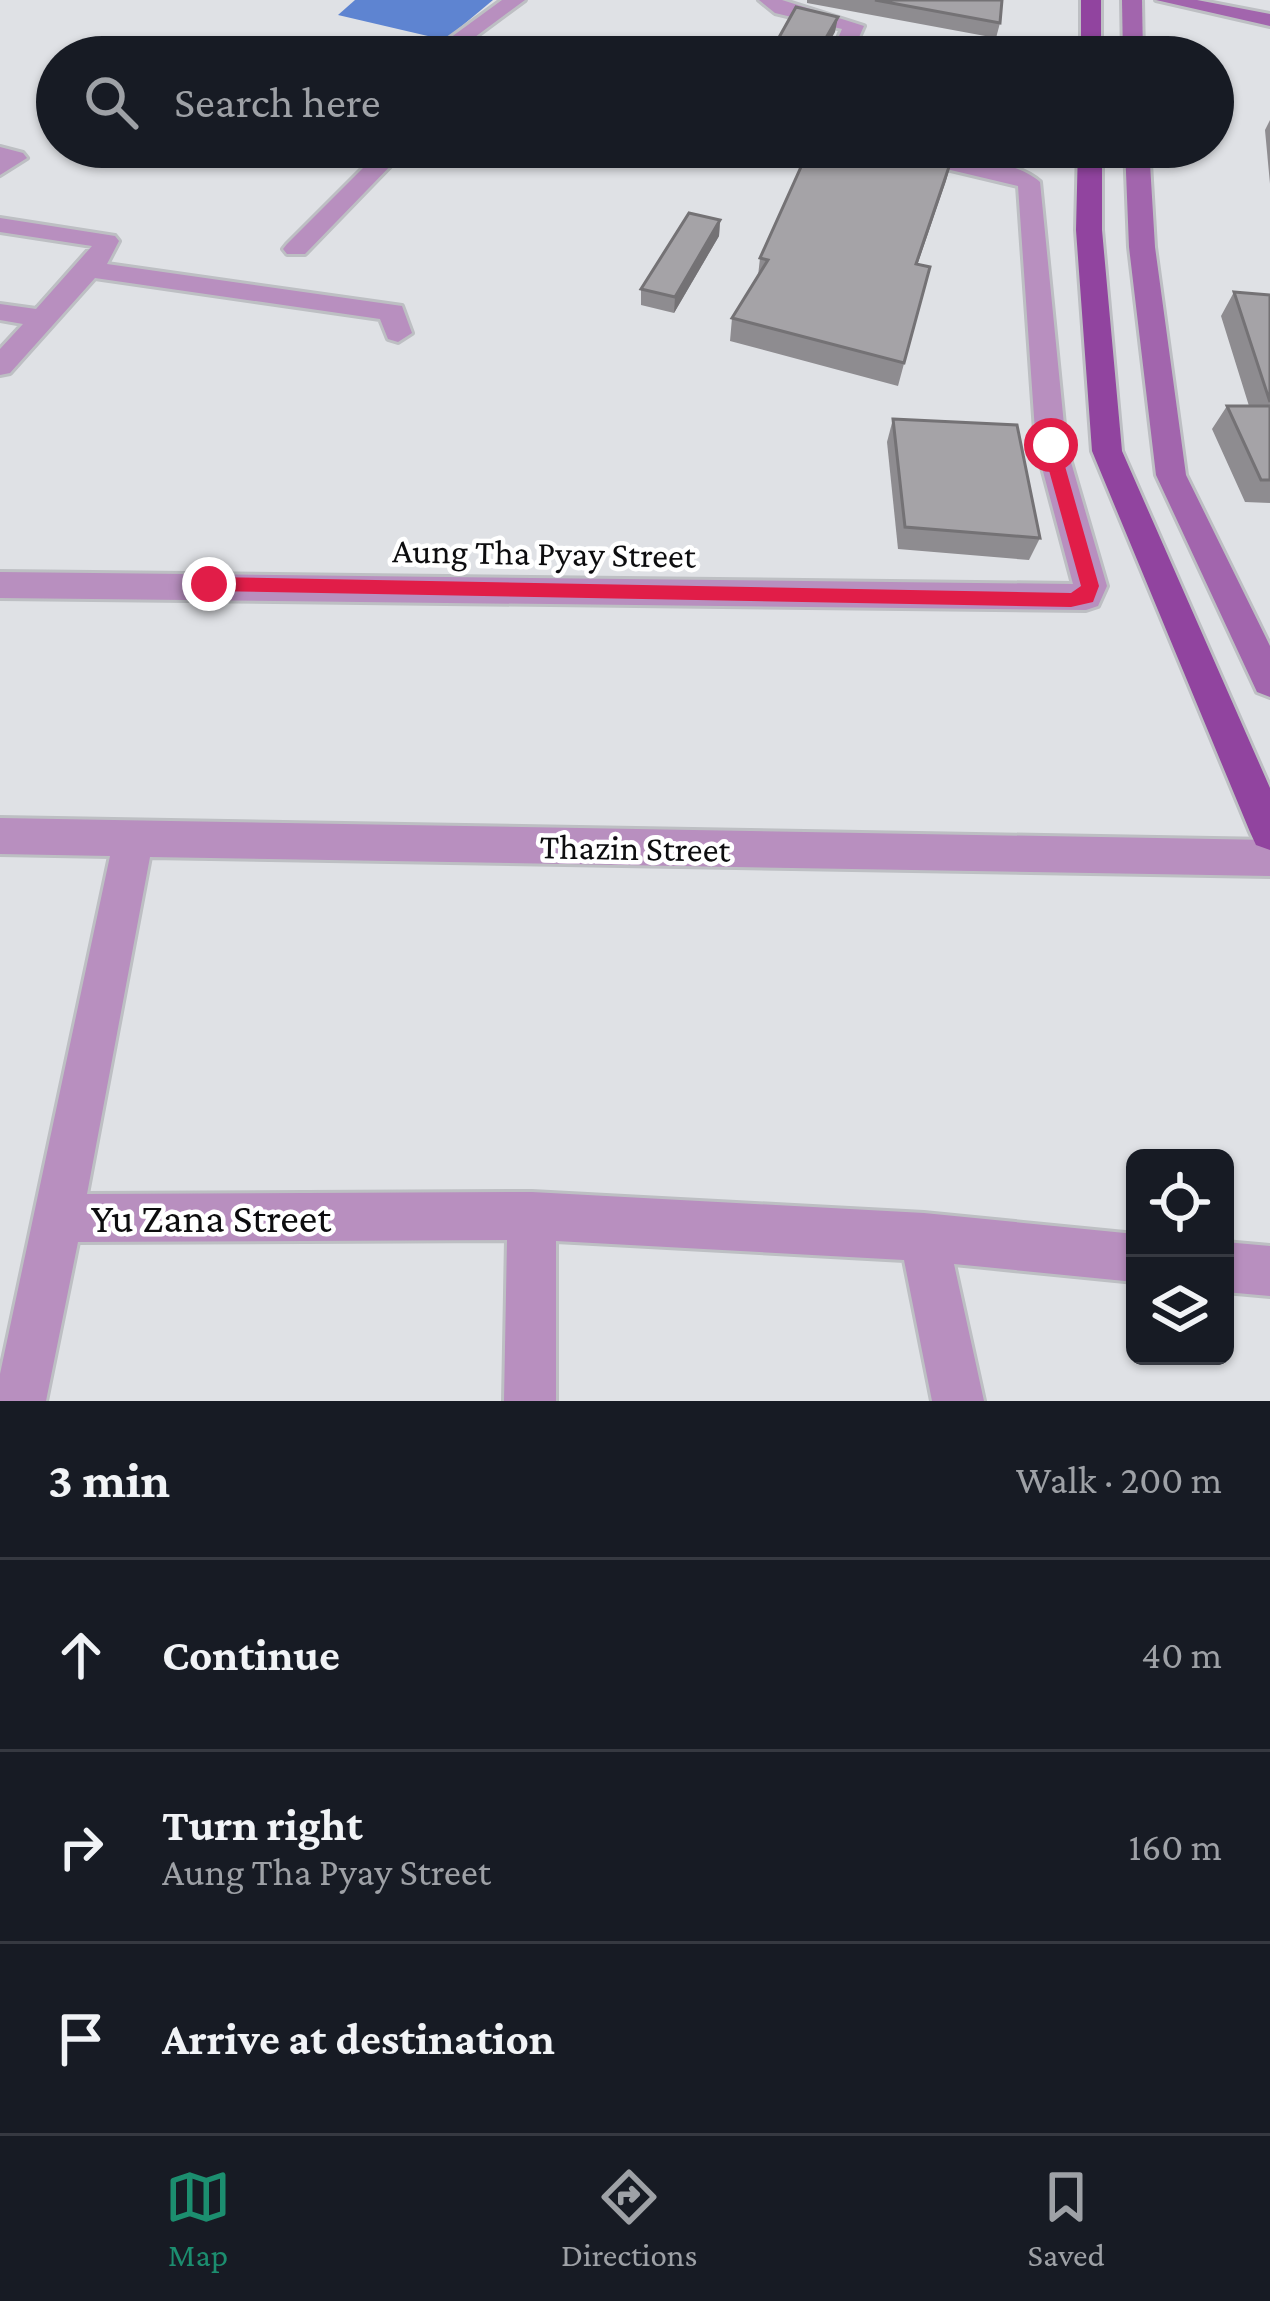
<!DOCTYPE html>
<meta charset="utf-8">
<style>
:root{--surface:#171b24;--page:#20242c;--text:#f1f3f6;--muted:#9ea1a6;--line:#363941;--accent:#1c8e6f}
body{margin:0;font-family:"Crimson Pro",serif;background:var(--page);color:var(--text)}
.controls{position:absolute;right:36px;bottom:36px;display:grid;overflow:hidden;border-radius:18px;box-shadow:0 3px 9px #0004}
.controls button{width:108px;height:108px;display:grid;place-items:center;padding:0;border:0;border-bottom:3px solid var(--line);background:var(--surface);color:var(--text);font:60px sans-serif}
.stop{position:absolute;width:36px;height:36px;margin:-27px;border:9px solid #e11d48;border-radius:50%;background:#fff}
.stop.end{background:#e11d48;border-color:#fff;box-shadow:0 3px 12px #0008}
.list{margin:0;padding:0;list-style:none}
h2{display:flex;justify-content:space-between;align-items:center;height:156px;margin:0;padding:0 48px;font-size:51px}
h2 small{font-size:39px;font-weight:400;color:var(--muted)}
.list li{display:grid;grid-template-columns:78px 1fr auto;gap:36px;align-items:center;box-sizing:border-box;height:192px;padding:0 48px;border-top:3px solid var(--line)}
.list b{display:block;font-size:45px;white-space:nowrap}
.list p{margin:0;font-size:39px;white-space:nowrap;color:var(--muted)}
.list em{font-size:39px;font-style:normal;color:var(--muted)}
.icon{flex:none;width:66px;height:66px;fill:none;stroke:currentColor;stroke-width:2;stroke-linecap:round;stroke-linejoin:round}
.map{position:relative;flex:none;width:1270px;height:1401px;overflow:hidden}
.search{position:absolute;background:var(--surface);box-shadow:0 3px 9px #0004;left:36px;right:36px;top:36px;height:132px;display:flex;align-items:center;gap:30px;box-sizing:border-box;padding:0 42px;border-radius:66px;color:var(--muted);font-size:45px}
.sheet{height:732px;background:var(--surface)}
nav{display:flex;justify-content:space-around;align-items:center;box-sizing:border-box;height:168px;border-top:3px solid var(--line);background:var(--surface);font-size:33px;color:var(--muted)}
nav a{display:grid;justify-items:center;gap:6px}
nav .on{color:var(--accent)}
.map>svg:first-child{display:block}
.water{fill:#5e84d1}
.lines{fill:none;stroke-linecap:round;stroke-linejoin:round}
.street-casing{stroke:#bdbfc3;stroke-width:6}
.secondary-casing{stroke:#bdbfc3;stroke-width:6}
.primary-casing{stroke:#bdbfc3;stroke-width:6}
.street{fill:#b88fbf;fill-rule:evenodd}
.secondary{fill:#a265ad;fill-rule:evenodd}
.primary{fill:#91449f;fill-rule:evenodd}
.wall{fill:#8e8c90}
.shaded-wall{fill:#747275}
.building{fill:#a5a3a7;stroke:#747275;stroke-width:3}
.route{fill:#e11d48}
.labels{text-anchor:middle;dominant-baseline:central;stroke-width:9;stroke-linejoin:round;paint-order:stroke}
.street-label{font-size:36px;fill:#0d0d0f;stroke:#fff}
.near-street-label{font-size:42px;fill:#0d0d0f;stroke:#fff}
</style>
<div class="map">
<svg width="1270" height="1401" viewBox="0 0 1270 1401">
<rect width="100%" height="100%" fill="#dfe1e5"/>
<!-- water -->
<path class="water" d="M355,0H493L445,40L338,15Z"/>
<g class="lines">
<defs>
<g id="street">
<path d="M502,0H525L448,57H424Z"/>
<path d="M759,0H782L864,26L850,57H830L842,29L775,13Z"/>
<path d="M0,147L23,153L27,158L0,175Z"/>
<path d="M346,147H379L398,158L305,254H287L283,249L287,244L371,160Z"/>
<path d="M871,147C911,147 1012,155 1040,182L1066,445L1107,586L1098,606L1086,610L0,598V572L1073,584L1036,445L1018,186L875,152Z"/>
<path d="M0,218L115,236L119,241L107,264L402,306L412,333L398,342L388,339L380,319L95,278L10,373L0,375V349L23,324L0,320V304L36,309L92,246L0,232Z"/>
<path d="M0,818L1270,840V876L150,857L87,1194L532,1192L924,1213L1135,1234V1282L954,1264L984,1401H932L904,1260L556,1241V1401H504L507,1240L78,1242L46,1401H0V1374L110,856L0,854Z"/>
<path d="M1225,1242L1270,1246V1296L1225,1292Z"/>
</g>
<g id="secondary">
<path d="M1122,0H1142L1143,57H1123Z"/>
<path d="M1156,0H1197L1270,14V26Z"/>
<path d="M1125,147H1149L1155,247L1186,475L1270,646V697L1257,692L1156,475L1129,247Z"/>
</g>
<g id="primary">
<rect x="1081" y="0" width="20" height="57"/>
<path d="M1078,147H1102V230L1122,451L1270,788V850L1256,845L1250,832L1092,451L1076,230Z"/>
</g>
</defs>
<!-- street casing -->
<use href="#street" class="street-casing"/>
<!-- secondary casing -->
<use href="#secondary" class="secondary-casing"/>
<!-- primary casing -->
<use href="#primary" class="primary-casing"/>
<!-- street -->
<use href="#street" class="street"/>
<!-- secondary -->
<use href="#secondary" class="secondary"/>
<!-- primary -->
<use href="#primary" class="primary"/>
</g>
<!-- wall -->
<g class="wall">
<path d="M807,0H1002L1000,23L996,38L807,3Z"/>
<path d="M1270,120V184L1265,130Z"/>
<path d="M721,147H771L762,163L721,152Z"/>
<path d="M952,158L917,264L930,267L898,386L730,341L732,318L758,276L760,258Z"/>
<path d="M720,220L719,236L674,313L641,305V289Z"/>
<path d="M1234,292L1270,295V503L1245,502L1212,429L1227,406H1249L1221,316Z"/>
<path d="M893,419L1040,538L1029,560L898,549L887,442Z"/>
</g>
<!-- shaded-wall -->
<g class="shaded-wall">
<path d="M838,17L835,32L821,57H815Z"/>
<path d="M763,147H771L762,163Z"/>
<path d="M952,158L946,181L910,286L916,264Z"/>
<path d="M720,220L719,236L674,313L675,297Z"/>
</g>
<!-- building -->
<g class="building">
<path d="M875,0H1002L1000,23Z"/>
<path d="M796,7L838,17L815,57H768Z"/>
<path d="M810,147H894L952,158L916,264L930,267L904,363L732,318L768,260L760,258Z"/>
<path d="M689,213L720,220L675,297L641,289Z"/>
<path d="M1234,292L1270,295V402Z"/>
<path d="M1227,406H1270V480H1261Z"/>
<path d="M893,419L1017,425L1040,538L905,527Z"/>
</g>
<!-- route -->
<path class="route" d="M1051,439L1059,445L1099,586L1093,602L1071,607L209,591L200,584L209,577L1071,593L1081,586L1042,445Z"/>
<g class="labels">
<!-- street labels -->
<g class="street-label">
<text transform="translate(544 553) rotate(1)">Aung Tha Pyay Street</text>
<text transform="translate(635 848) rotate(1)">Thazin Street</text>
</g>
<!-- near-street labels -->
<g class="near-street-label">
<text x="211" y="1217">Yu Zana Street</text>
</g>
</g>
</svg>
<div class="controls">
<button><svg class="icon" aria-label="locate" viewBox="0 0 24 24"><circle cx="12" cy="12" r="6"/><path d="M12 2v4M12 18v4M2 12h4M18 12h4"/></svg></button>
<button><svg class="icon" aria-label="layers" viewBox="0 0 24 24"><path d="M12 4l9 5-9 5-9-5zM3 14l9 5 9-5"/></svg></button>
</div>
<div class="stop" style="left:1051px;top:445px"></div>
<div class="stop end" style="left:209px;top:584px"></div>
<div class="search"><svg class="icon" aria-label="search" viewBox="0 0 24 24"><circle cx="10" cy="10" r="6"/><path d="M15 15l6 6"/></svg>Search here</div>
</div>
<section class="sheet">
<h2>3 min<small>Walk · 200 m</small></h2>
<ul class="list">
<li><svg class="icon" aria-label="ahead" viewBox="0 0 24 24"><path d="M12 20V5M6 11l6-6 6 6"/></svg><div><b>Continue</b></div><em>40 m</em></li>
<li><svg class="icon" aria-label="right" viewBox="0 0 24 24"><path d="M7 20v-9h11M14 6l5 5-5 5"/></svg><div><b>Turn right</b><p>Aung Tha Pyay Street</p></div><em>160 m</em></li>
<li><svg class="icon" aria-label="arrive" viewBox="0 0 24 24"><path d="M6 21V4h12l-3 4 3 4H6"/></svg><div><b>Arrive at destination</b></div></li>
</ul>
</section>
<nav>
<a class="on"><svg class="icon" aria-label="map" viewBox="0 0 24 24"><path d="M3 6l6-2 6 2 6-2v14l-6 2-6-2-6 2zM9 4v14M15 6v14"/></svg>Map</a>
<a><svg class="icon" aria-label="directions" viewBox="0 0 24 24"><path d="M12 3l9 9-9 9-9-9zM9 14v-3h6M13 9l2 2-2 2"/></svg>Directions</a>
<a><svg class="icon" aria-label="saved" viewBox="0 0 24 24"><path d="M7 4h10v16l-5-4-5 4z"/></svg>Saved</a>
</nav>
